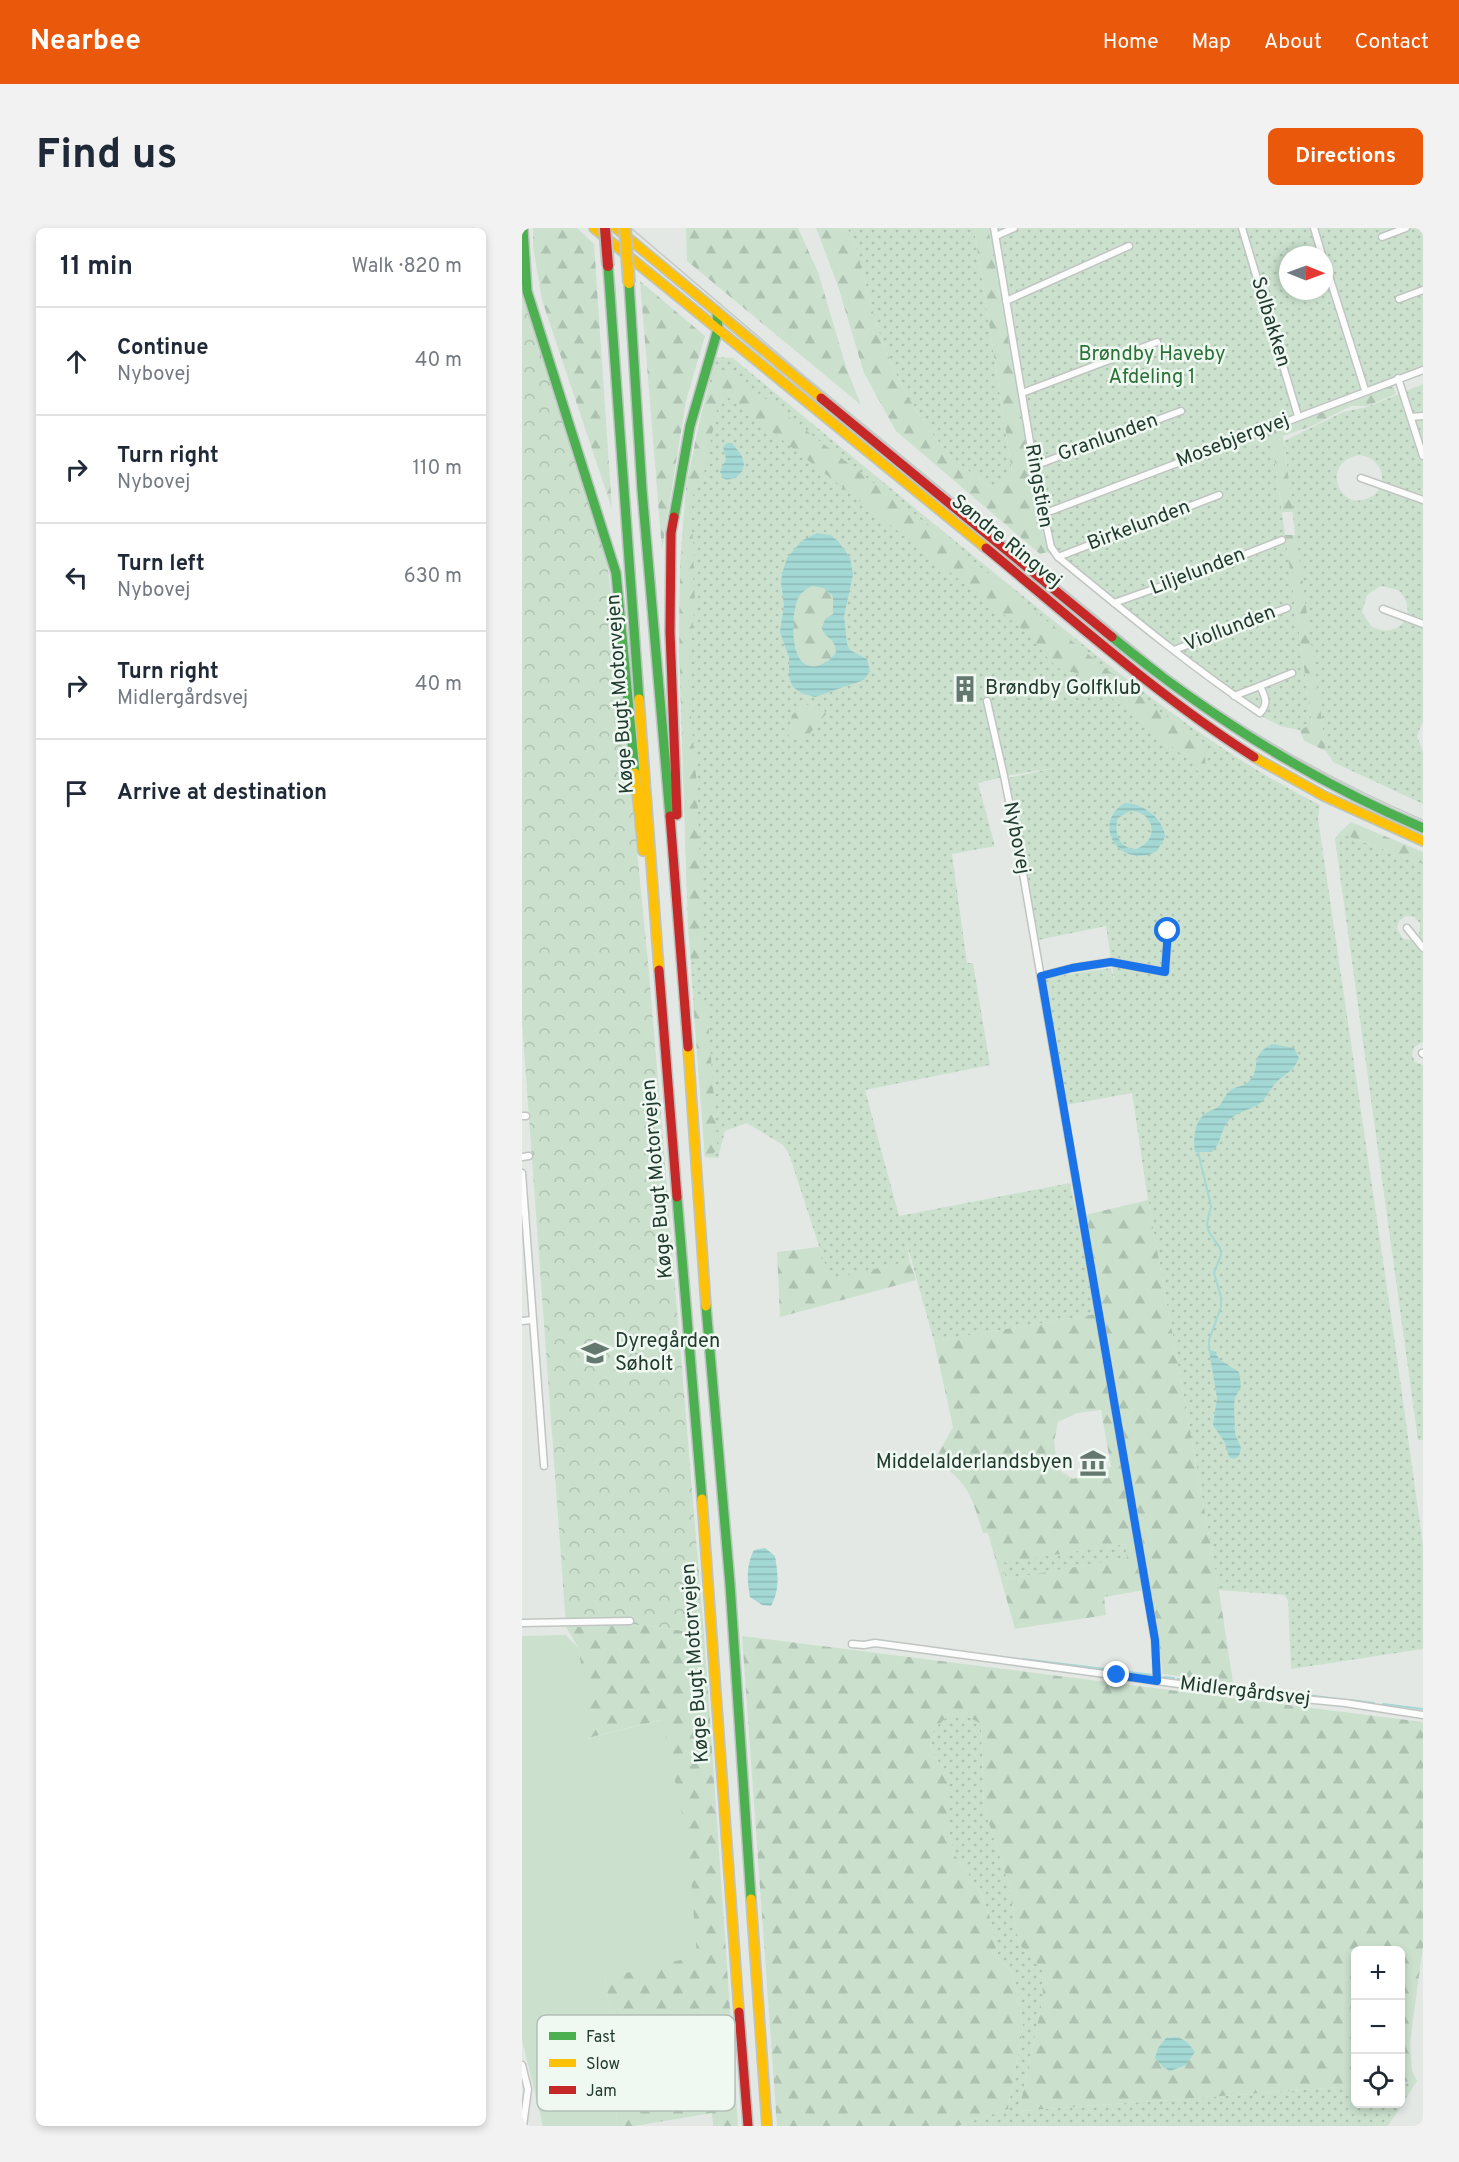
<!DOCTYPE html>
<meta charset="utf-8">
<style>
:root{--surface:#fff;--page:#f2f2f3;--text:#1f2937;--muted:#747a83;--line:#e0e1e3;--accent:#ea580c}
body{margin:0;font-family:Overpass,sans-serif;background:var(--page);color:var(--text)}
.controls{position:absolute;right:18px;bottom:18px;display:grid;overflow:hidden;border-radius:9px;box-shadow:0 3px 9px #0003}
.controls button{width:54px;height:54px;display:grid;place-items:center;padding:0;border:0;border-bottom:2px solid var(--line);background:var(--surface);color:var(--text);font:30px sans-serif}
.compass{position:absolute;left:757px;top:18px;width:54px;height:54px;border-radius:50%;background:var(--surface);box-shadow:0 3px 9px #0003;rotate:91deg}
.stop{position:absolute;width:18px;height:18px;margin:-14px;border:4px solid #1a73e8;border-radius:50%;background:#fff}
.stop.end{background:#1a73e8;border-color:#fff;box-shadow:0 2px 6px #0008}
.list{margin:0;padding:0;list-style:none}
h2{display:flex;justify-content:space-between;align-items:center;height:78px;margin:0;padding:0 24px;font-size:26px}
h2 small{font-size:20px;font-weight:400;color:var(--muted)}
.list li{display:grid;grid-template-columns:39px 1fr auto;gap:18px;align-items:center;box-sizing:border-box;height:108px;padding:0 24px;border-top:2px solid var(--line)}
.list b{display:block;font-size:22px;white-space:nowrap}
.list p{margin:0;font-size:20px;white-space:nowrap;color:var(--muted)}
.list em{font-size:20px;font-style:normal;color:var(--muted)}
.icon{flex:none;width:33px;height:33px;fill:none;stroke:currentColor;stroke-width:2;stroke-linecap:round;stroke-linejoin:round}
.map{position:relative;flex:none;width:901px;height:1898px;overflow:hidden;border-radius:9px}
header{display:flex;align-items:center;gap:36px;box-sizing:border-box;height:84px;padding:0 30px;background:var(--accent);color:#fff}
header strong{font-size:28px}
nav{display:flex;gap:33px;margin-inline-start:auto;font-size:21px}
.intro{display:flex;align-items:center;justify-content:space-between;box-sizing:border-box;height:144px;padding:0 36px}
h1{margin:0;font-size:42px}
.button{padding:15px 27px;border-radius:9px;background:var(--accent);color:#fff;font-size:21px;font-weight:700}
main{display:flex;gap:36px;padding:0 36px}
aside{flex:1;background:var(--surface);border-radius:9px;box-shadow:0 3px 9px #0003}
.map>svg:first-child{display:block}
.grass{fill:url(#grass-dots);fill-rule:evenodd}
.forest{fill:url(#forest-firs);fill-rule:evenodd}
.park{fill:url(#park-crowns)}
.pitch{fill:#cbe1ce}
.water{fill:url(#water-rules);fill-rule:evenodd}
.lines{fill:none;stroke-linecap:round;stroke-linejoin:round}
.stream{stroke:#a3d8d5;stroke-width:2}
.street-casing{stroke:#c0c5c2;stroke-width:9}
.fast-casing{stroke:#bcc5c0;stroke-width:12}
.slow-casing{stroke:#bcc5c0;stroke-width:12}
.jam-casing{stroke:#bcc5c0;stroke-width:12}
.street{stroke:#fbfcfb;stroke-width:6}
.fast{stroke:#4caf50;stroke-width:9}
.slow{stroke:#ffc107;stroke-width:9}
.jam{stroke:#c62828;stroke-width:9}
.tram{stroke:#c6cac8;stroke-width:1.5}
.slow-bridge-casing{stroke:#bcc5c0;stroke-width:14;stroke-linecap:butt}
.jam-bridge-casing{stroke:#bcc5c0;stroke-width:14;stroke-linecap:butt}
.slow-bridge{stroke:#ffc107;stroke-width:10}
.jam-bridge{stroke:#c62828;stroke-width:10}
.route{stroke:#1a73e8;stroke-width:8}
.labels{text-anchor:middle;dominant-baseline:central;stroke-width:5;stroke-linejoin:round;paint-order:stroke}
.street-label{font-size:20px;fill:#213b2f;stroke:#f0f8f2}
.park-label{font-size:20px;fill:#2b7238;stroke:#f0f8f2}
.poi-label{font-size:20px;fill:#213b2f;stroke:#f0f8f2;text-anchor:start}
.key{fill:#f0f8f2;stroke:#b2bfb8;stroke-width:1.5}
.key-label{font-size:16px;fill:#213b2f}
</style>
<header>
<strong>Nearbee</strong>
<nav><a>Home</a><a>Map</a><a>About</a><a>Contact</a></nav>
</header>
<div class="intro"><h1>Find us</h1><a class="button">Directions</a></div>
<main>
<aside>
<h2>11 min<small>Walk · 820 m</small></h2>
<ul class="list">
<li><svg class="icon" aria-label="ahead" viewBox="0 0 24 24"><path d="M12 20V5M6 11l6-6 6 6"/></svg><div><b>Continue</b><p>Nybovej</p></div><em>40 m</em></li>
<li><svg class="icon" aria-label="right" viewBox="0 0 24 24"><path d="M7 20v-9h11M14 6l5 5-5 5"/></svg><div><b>Turn right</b><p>Nybovej</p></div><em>110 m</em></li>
<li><svg class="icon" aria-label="left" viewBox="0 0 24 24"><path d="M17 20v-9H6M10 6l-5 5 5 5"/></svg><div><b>Turn left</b><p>Nybovej</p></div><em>630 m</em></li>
<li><svg class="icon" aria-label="right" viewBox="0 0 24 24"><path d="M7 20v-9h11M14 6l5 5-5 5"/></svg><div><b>Turn right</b><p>Midlergårdsvej</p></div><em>40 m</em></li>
<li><svg class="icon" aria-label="arrive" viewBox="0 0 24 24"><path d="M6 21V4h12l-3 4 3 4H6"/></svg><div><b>Arrive at destination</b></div></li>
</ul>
</aside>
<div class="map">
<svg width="901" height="1898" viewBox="0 0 901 1898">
<defs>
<pattern id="grass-dots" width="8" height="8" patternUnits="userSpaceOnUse" patternTransform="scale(1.5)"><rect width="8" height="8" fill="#cbe1ce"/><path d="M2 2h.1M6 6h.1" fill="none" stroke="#aec2b1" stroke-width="1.8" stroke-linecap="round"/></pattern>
<pattern id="forest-firs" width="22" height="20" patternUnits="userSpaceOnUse" patternTransform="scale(1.5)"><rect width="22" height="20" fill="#cbe1ce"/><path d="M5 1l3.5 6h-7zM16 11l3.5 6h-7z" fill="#aec2b1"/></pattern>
<pattern id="park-crowns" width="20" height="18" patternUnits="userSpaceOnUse" patternTransform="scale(1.5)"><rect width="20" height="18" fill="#cbe1ce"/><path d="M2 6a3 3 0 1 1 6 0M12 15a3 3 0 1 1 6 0" fill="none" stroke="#aec2b1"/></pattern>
<pattern id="water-rules" width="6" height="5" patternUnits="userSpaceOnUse" patternTransform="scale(1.5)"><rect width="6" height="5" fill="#a3d8d5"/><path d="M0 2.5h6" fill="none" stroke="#8cbab7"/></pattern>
</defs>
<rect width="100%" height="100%" fill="#e3e8e5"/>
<!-- grass -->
<g class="grass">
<path d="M325,0H452L490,244L481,256L468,259C454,248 437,237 425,224C394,189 371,145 356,101C345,68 341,32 325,0Z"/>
<path d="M466,0H901V142L751,203V220L790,497L777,502L758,498L739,488L653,427L525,324ZM766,27H802V63H766Z"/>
<path d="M193,129L211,130C312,214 414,298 516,380C605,452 694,525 798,577L796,590L871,1101L901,1317V1421L769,1441L766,1372L762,1367L697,1362L626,972L610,865L544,877L521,750L589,740L593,756L584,698L516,712L486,550L533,540L489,547L456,555L473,618L430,626L445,735H451L468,837L343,862L377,988L548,955L574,1086L412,1113L384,1013L388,1033L308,1052L267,926L261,917L225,895L203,903L196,930L183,929L166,698L157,424L158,338L164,257Z"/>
<path d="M901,156V493L895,508L901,524V576L811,534L804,523L781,372L762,213L821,184L845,179ZM838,227C852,229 864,241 859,257C857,263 852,268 846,270C816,284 798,233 838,227ZM859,358L876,362C899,383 877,414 849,398L840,384L845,367Z"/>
<path d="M817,605L901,636V814L892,819L890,827L893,834L901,837V1212H896L813,611ZM884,688L892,689L898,695L897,707L890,712L881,711L875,701L877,693Z"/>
<path d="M603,1316L606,1330L484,1351L480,1334Z"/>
<path d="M437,1486L449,1489L459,1496L462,1580L486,1654L497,1716L520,1741L521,1770L497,1883L833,1858L834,1876H878L879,1854L895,1853L866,1898H436L486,1881L501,1799L495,1761L489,1742L477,1733L467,1685L456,1660L432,1626L427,1604V1548L412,1528L408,1513L412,1501L427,1487Z"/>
</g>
<!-- forest -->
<g class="forest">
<path d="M11,0H55L72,16L90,281L20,72L11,18Z"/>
<path d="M164,0H276L296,44L325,142L339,177L165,33Z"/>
<path d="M294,0H325C341,32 345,68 356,101C371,145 394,189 425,224C437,237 454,248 468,259L481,256L490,243L452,0H466L525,324L518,326L374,203L342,145L316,58Z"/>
<path d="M118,53L183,108L164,173L140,322Z"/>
<path d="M196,141L210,145L416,305L634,481L682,515L684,545L675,543L670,535L560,446L539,442L527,432L509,408L207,170L198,168L182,245L173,260L168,279L172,326L171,348L173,372L166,454L175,559L182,734L175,736L169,733C164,665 163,597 161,528C157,423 152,318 173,215C178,190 183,163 196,141Z"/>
<path d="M870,153L874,166L845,178H829L790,198L761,208L771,284H760L751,220V203Z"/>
<path d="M763,307H774L804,523L782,513L778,502L790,496Z"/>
<path d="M290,358C324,358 308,389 304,407L312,413L314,424C310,431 303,436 295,437C266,442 269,388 276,370C279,365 285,360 290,358Z"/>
<path d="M283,476L302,482L304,486L282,512H269L266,506L270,487Z"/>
<path d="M829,594L901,624V636L817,605Z"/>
<path d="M175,770L182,771L185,776L195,912V921L190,927L183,929L171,773Z"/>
<path d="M626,972L697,1362L711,1455L641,1446L628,1361L582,1369L584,1387L493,1401L466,1305H461C449,1266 447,1256 413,1232L431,1199L412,1113L580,1085L563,987ZM579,1182L589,1239L551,1251L536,1241L532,1214L536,1194L555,1185ZM603,1316L605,1330L484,1351L480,1335Z"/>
<path d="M297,1019L308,1051L388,1033L394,1052L258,1089L255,1024Z"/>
<path d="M123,1397L182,1406L216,1898H191L190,1885L113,1898H94L97,1840L83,1750L139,1492L66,1510L57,1421L44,1399Z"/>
<path d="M220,1408L901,1494V1718L888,1815L890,1842L895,1853L879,1854L878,1722H834L833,1858L497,1883L521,1770L520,1741L497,1716L486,1654L462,1580L459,1496C448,1489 440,1486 427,1487L412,1501L408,1514L412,1528L427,1548V1604L432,1626L456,1660L467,1685L477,1733L489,1742L495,1761L501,1799L486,1881L436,1898H255Z"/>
</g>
<!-- park -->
<path class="park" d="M0,67L15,106L85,334L91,381L127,744L182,1406L123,1397L44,1398L0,794Z"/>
<!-- pitch -->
<path class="pitch" d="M44,1407L57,1421L67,1510L140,1492L166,1614L175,1728L83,1750L97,1840L94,1898H21L0,1812V1408Z"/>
<!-- water -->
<g class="water">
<path d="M205,215H210L220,228L222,237C220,247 212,253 202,251L198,244L204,231L201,219Z"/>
<path d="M295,305L308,307L316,313L328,330L331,347L322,388L325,416L328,422L345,431L348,443L342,452L293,469L279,465L271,459L267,449V429L258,404L262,377L259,354L260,346L265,330L271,323L281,312ZM290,358L302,360L311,368V386L303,391L300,400C303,411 313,409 314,424C310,431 303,436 295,438C266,443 269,387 276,370C279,365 285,360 290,358Z"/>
<path d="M603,575C621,575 642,591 643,609L635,623C598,643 568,595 603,575ZM608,583C633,583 638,613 614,621C598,621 591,605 596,590Z"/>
<path d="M750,816L772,820L777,830C770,846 762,845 752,857C746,864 744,871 737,876C726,883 712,884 705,895C698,904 699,916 690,924H673C671,911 672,893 684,885C688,882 692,882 696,879C702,873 703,865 710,861C716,858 723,858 727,853C740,841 726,828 750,816Z"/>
<path d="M687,1122L692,1123L698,1132L717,1144L719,1158L713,1170L712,1177L713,1206L719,1220L717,1228L712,1231L707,1229L703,1215L691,1197L695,1170Z"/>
<path d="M243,1320L253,1328C256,1346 258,1361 249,1378L240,1377L228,1369C225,1353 224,1337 232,1322Z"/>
<path d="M656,1809L665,1814L673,1824L664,1837L648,1843L641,1839L633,1830L636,1820L644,1810Z"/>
</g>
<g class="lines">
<!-- stream -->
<g class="stream">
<path d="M676,924L689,978L685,996L687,1004L698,1020L699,1027L692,1045L699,1069V1079L687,1112V1122"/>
<path d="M501,1431L631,1447"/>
<path d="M642,1449L652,1450"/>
<path d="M656,1451L664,1452"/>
<path d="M693,1455L732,1460"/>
<path d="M739,1461L761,1464"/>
<path d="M769,1465L816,1471"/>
<path d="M828,1472L852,1475"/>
<path d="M861,1476L901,1481"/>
</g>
<defs>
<g id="street">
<path d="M472,0L512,238L529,319L536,329C602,383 668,438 738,485C747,475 743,469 738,458L712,468"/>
<path d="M720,0L776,188"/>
<path d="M792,0L800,27"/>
<path d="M474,8L492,0"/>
<path d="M860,9L884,0"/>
<path d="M802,32L843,162"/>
<path d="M877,71L901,62"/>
<path d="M484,73L607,18"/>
<path d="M876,150L901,228"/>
<path d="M500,165L635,114"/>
<path d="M889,189L901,188"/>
<path d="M512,238L659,183"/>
<path d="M839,250L901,272"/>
<path d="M521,286L901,142"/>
<path d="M536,329L697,267"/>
<path d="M592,375L668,348L760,312"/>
<path d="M861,381L901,396"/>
<path d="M652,422L765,380"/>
<path d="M738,458L770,445"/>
<path d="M465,473L482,548L499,634L633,1412L635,1453"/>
<path d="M885,700L901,720"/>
<path d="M519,748L550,740L589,734L643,744L646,703"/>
<path d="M900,825L901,826"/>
<path d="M0,888H4"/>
<path d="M0,929L7,928"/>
<path d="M0,945L22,1238"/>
<path d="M0,1093L10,1092"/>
<path d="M0,1395L108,1393"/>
<path d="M330,1416L342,1417L353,1415L731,1466L823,1475L901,1487"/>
<path d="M0,1837L6,1861L1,1898"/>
</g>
<g id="fast">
<path d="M1,0L5,63L94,345L113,545"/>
<path d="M86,38L117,471"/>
<path d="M107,55L120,262L148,588"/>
<path d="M152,289L168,198L196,101L195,84"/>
<path d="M590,409C685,487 788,552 901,600"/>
<path d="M155,969L180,1271"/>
<path d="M184,1078L208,1356L229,1671"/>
</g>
<g id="slow">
<path d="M72,0L464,320"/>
<path d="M94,0L299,170"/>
<path d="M117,471L137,742"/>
<path d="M732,529L802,568L901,613"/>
<path d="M113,545L121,623"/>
<path d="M166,819L184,1078"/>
<path d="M180,1271L217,1784"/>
<path d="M229,1671L245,1898"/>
</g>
<g id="jam">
<path d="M299,170L590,409"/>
<path d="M152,289L149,305L148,404L155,587"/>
<path d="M464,320C551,392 636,468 732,529"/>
<path d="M148,588L166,819"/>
<path d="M137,742L155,969"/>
<path d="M217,1784L226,1898"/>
</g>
</defs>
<!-- street casing -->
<use href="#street" class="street-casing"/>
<!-- fast casing -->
<use href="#fast" class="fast-casing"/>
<!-- slow casing -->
<use href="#slow" class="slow-casing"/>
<!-- jam casing -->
<use href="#jam" class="jam-casing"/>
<!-- street -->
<use href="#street" class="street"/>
<!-- fast -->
<use href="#fast" class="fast"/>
<!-- slow -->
<use href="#slow" class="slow"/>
<!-- jam -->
<use href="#jam" class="jam"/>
<!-- tram -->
<path class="tram" d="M109,0L279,145L645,446C726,505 810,553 901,592"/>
<defs>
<path id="slow-bridge" d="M103,0L107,55"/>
<path id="jam-bridge" d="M83,0L86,38"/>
</defs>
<!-- slow-bridge casing -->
<use href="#slow-bridge" class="slow-bridge-casing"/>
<!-- jam-bridge casing -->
<use href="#jam-bridge" class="jam-bridge-casing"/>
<!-- slow-bridge -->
<use href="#slow-bridge" class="slow-bridge"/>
<!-- jam-bridge -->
<use href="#jam-bridge" class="jam-bridge"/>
</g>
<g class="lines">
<!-- route -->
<path class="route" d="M595,1447L635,1453L633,1412L519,748L550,740L589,734L643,744L646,703"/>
</g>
<!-- icons -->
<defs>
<symbol id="building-bare" viewBox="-9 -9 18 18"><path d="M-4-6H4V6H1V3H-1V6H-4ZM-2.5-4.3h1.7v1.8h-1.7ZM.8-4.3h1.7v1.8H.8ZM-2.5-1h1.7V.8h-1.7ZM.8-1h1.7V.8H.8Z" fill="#65786f" stroke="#f0f8f2" stroke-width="2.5" paint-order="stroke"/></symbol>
<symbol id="school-bare" viewBox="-9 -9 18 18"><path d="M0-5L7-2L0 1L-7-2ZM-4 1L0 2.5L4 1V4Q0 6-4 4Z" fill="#65786f" stroke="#f0f8f2" stroke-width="2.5" paint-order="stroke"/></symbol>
<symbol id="museum-bare" viewBox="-9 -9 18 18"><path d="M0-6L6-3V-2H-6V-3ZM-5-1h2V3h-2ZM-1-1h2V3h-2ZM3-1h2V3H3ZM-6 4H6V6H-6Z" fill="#65786f" stroke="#f0f8f2" stroke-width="2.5" paint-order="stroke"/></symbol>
</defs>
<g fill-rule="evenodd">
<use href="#building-bare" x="424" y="442" width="38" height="38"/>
<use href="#school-bare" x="54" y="1106" width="38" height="38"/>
<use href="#museum-bare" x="552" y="1216" width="38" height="38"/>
</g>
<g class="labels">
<!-- street labels -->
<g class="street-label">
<text transform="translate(748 94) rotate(73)">Solbakken</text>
<text transform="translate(586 210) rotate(-20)">Granlunden</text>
<text transform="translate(711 213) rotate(-21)">Mosebjergvej</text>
<text transform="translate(516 258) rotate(80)">Ringstien</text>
<text transform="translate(617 298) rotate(-21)">Birkelunden</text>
<text transform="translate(484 314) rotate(39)">Søndre Ringvej</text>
<text transform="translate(676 344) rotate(-21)">Liljelunden</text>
<text transform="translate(708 401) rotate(-21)">Viollunden</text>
<text transform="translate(99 466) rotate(-94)">Køge Bugt Motorvejen</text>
<text transform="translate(494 610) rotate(79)">Nybovej</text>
<text transform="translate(136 951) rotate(-95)">Køge Bugt Motorvejen</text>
<text transform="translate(174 1435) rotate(-94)">Køge Bugt Motorvejen</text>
<text transform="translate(723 1464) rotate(7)">Midlergårdsvej</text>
</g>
<!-- park labels -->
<g class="park-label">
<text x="630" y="127">Brøndby Haveby<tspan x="630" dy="23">Afdeling 1</tspan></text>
</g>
<!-- poi labels -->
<g class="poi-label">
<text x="463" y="461">Brøndby Golfklub</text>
<text x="93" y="1114">Dyregården<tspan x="93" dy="23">Søholt</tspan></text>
<text x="551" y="1235" text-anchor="end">Middelalderlandsbyen</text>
</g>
</g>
<!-- legend -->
<rect x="15" y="1787" width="198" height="96" rx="9" class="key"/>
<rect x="27" y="1804" width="27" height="8" fill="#4caf50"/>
<rect x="27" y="1831" width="27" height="8" fill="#ffc107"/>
<rect x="27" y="1858" width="27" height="8" fill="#c62828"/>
<g class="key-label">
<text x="64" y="1814">Fast</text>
<text x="64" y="1841">Slow</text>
<text x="64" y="1868">Jam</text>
</g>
</svg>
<div class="controls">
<button>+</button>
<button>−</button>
<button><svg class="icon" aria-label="locate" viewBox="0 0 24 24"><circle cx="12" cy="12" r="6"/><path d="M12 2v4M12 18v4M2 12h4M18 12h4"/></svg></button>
</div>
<svg class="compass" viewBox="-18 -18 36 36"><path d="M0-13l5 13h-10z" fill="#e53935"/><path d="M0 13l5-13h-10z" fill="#747a83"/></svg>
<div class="stop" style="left:646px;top:703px"></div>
<div class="stop end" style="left:595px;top:1447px"></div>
</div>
</main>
